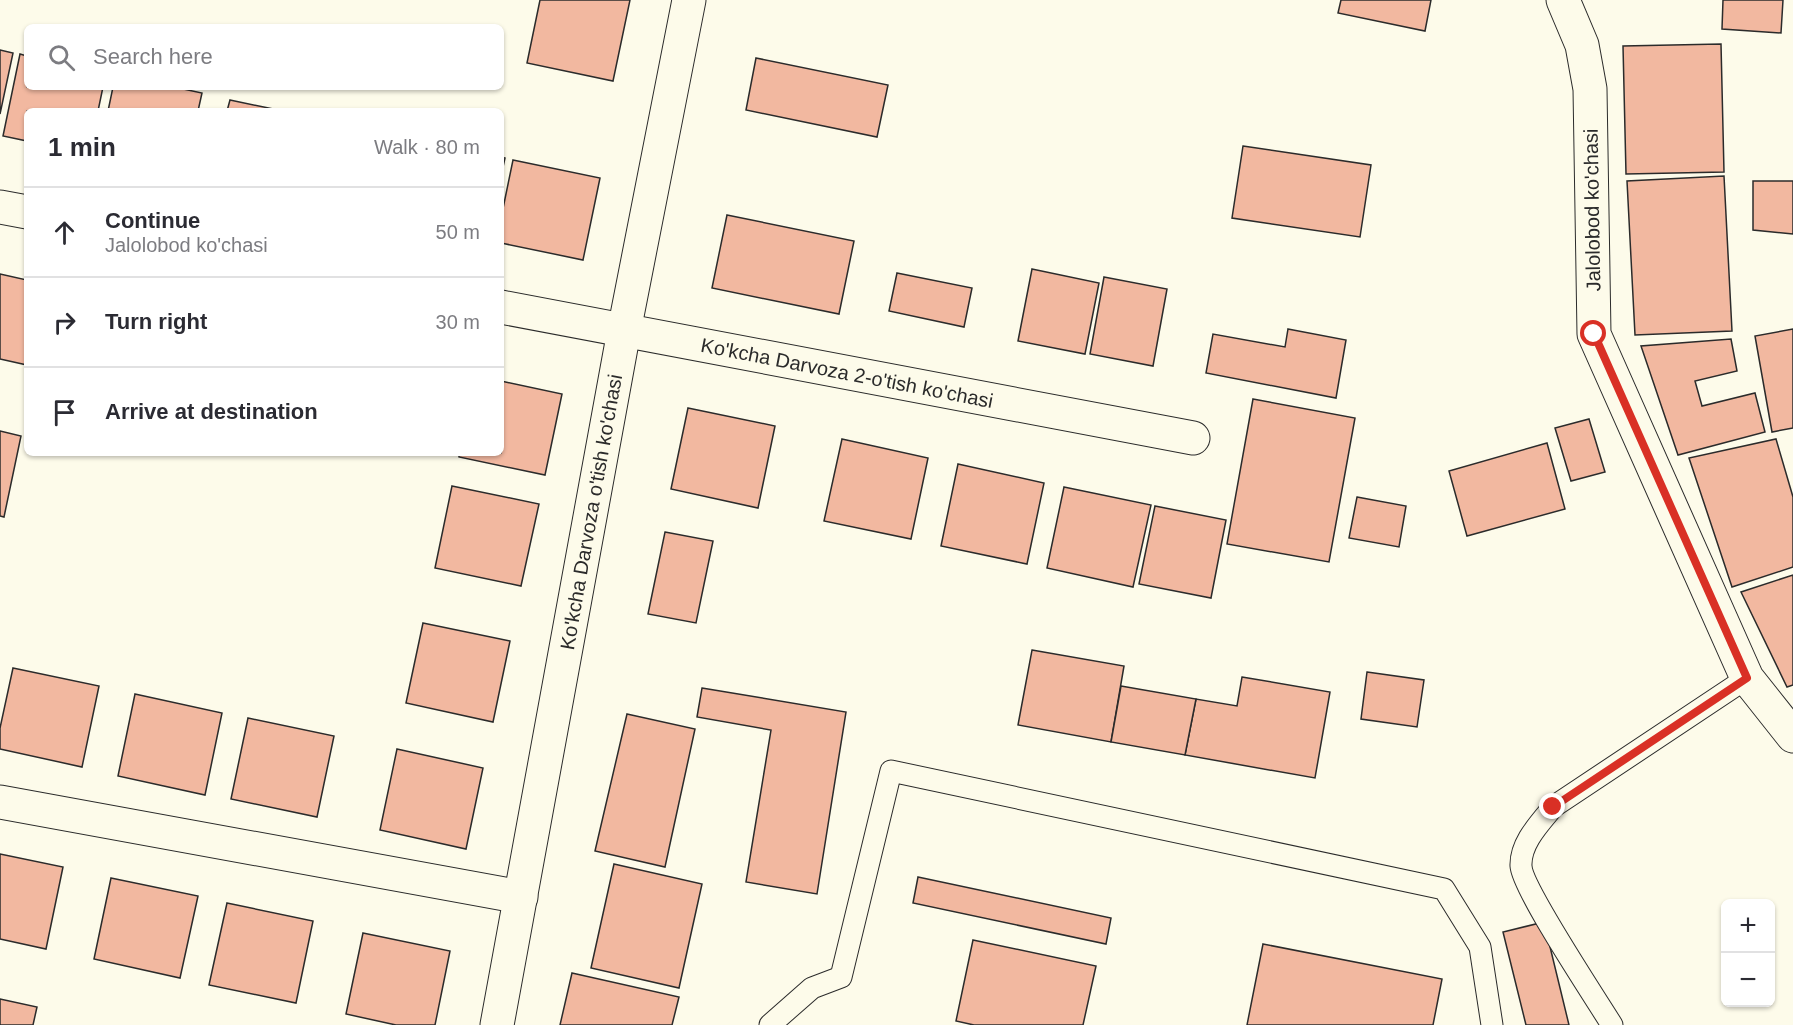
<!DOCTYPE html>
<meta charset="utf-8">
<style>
:root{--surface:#fff;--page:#f2f2f3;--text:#2b2b33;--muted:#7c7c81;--line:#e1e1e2}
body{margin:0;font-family:Arial,sans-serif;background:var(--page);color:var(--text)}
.controls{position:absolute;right:18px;bottom:18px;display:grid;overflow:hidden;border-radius:9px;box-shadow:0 2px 4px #0004}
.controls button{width:54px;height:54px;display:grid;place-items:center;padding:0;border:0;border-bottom:2px solid var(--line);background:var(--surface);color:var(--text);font:30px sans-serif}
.stop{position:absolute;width:18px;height:18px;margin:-14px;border:4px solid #d93025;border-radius:50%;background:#fff}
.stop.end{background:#d93025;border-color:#fff;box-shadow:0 2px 6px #0008}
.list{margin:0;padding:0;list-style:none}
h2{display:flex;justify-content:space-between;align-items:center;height:78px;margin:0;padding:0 24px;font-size:26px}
h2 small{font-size:20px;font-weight:400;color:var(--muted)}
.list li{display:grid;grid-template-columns:39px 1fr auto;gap:18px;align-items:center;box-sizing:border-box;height:90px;padding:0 24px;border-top:2px solid var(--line)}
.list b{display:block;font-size:22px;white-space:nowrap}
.list p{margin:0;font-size:20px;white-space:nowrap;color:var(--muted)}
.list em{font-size:20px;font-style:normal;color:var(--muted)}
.icon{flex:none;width:33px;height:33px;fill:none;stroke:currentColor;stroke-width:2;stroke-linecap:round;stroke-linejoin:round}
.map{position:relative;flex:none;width:1793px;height:1025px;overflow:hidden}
.search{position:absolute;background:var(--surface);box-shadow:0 2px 4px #0004;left:24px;top:24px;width:480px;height:66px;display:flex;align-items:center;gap:15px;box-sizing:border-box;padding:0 21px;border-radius:9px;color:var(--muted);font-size:22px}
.panel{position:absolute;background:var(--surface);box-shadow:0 2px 4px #0004;left:24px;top:108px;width:480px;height:348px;border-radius:9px}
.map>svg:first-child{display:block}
.building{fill:#f2b8a0;stroke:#2b2b2b;stroke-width:1.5}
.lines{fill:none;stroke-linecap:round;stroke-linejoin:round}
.service-casing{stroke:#2b2b2b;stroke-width:23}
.minor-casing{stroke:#2b2b2b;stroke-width:35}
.service{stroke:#fdfbea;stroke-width:21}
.minor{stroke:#fdfbea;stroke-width:33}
.route{stroke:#d93025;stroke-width:8}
.labels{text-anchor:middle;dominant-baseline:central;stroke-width:4.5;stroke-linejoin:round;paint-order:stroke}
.street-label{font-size:20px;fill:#2b2b2b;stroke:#fdfbea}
</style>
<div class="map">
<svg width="1793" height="1025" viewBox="0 0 1793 1025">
<rect width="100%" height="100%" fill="#fdfbea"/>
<!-- building -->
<g class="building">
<path d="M540,0H630L613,81L527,63Z"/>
<path d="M1341,0H1431L1425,31L1338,13Z"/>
<path d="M1723,0H1783L1781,33L1722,29Z"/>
<path d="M1721,44L1724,172L1626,174L1623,46Z"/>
<path d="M0,50L13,53L0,114Z"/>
<path d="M20,54L27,56V87H103L98,111H27V141L3,136Z"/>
<path d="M756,58L888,85L877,137L746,110Z"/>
<path d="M113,87H174L202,93L198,111H108Z"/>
<path d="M230,100L283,111H227Z"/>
<path d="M1243,146L1371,165L1360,237L1232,218Z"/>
<path d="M501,157L505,158L501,176Z"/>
<path d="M513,160L600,178L583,260L501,243V218Z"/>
<path d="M1724,176L1732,331L1635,335L1627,181Z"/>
<path d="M1753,181H1793V234L1753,230Z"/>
<path d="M727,215L854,241L839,314L712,288Z"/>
<path d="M1032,269L1099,283L1085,354L1018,341Z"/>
<path d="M897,273L972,288L964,327L889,311Z"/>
<path d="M0,274L27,280V365L0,359Z"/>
<path d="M1104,277L1167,289L1153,366L1090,354Z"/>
<path d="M1288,329L1346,340L1336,398L1206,373L1213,334L1285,347Z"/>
<path d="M1793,329V428L1772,432L1755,336Z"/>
<path d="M1731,339L1737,371L1695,381L1702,406L1755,393L1765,432L1678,455L1641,346Z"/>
<path d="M501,381L562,394L545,475L459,457V453H501Z"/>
<path d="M1253,399L1355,418L1329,562L1227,544Z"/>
<path d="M688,408L775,426L758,508L671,489Z"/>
<path d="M1589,419L1605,472L1571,481L1555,428Z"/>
<path d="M0,431L21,436L4,517L0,516Z"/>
<path d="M842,439L928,458L911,539L824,521Z"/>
<path d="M1776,439L1793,497V567L1732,587L1689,458Z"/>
<path d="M1547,443L1565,509L1467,536L1449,471Z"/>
<path d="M958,464L1044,483L1027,564L941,546Z"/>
<path d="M452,486L539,504L521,586L435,568Z"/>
<path d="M1064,487L1151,505L1133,587L1047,568Z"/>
<path d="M1357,497L1406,506L1399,547L1349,538Z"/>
<path d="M1155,506L1226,520L1211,598L1139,584Z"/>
<path d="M665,532L713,541L696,623L648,614Z"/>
<path d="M1793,575V685L1787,687L1741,592Z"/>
<path d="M423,623L510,641L493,722L406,703Z"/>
<path d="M1032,650L1124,666L1111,742L1018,725Z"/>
<path d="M13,668L99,686L82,767L0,749V728Z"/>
<path d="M1367,672L1424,680L1417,727L1361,719Z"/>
<path d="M1242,677L1330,692L1315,778L1185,755L1196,699L1237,706Z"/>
<path d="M1121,686L1196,699L1185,755L1111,742Z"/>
<path d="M702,688L846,712L817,894L746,882L771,730L697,717Z"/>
<path d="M135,694L222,713L205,795L118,776Z"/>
<path d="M627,714L695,729L665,867L595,851Z"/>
<path d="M248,718L334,736L317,817L231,799Z"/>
<path d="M397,749L483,768L466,849L380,830Z"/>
<path d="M0,854L63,867L46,949L0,939Z"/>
<path d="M614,864L702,884L679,988L591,968Z"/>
<path d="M918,877L1111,918L1106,944L913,903Z"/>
<path d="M111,878L198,896L180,978L94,959Z"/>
<path d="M227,903L313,921L296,1003L209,985Z"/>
<path d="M1544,922L1569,1025H1526L1503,932Z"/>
<path d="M363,933L450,951L435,1025H396L346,1014Z"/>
<path d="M973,940L1096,966L1083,1025H974L956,1021Z"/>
<path d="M1263,944L1442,979L1433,1025H1247Z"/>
<path d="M572,973L679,997L672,1025H560Z"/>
<path d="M0,999L37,1007L33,1025H0Z"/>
</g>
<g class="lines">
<defs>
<g id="service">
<path d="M770,1025L812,988L841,977L891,771L1444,889L1480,947L1492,1025"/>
<path d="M1612,1025C1596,999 1522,888 1521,866C1520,843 1540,823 1553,807L1747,678"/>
</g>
<g id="minor">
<path d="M1563,0L1582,45L1590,89L1594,334L1747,678L1793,736"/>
<path d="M0,207L27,212"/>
<path d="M501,307L1193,438"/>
<path d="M0,802L521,897"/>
<path d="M497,1025L624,331L689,0"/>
</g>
</defs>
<!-- service casing -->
<use href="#service" class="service-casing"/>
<!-- minor casing -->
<use href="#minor" class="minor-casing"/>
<!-- service -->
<use href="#service" class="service"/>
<!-- minor -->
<use href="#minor" class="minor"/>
</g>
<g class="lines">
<!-- route -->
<path class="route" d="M1553,807L1747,678L1594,334"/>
</g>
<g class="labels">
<!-- street labels -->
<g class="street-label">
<text transform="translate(1592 210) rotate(-91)">Jalolobod ko'chasi</text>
<text transform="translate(847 373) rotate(11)">Ko'kcha Darvoza 2-o'tish ko'chasi</text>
<text transform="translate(591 512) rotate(-80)">Ko'kcha Darvoza o'tish ko'chasi</text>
</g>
</g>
</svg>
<div class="controls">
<button>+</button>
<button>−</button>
</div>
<div class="stop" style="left:1594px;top:334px"></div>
<div class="stop end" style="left:1553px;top:807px"></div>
<div class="search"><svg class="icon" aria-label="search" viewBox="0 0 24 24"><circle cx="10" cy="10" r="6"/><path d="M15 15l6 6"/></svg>Search here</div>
<section class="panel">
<h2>1 min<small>Walk · 80 m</small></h2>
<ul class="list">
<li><svg class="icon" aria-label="ahead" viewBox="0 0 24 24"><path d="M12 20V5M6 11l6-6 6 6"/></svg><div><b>Continue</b><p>Jalolobod ko'chasi</p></div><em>50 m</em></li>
<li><svg class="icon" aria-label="right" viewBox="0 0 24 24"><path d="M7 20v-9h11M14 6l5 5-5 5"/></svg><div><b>Turn right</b></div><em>30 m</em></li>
<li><svg class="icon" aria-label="arrive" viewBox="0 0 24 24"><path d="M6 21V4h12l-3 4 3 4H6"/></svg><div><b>Arrive at destination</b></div></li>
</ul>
</section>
</div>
